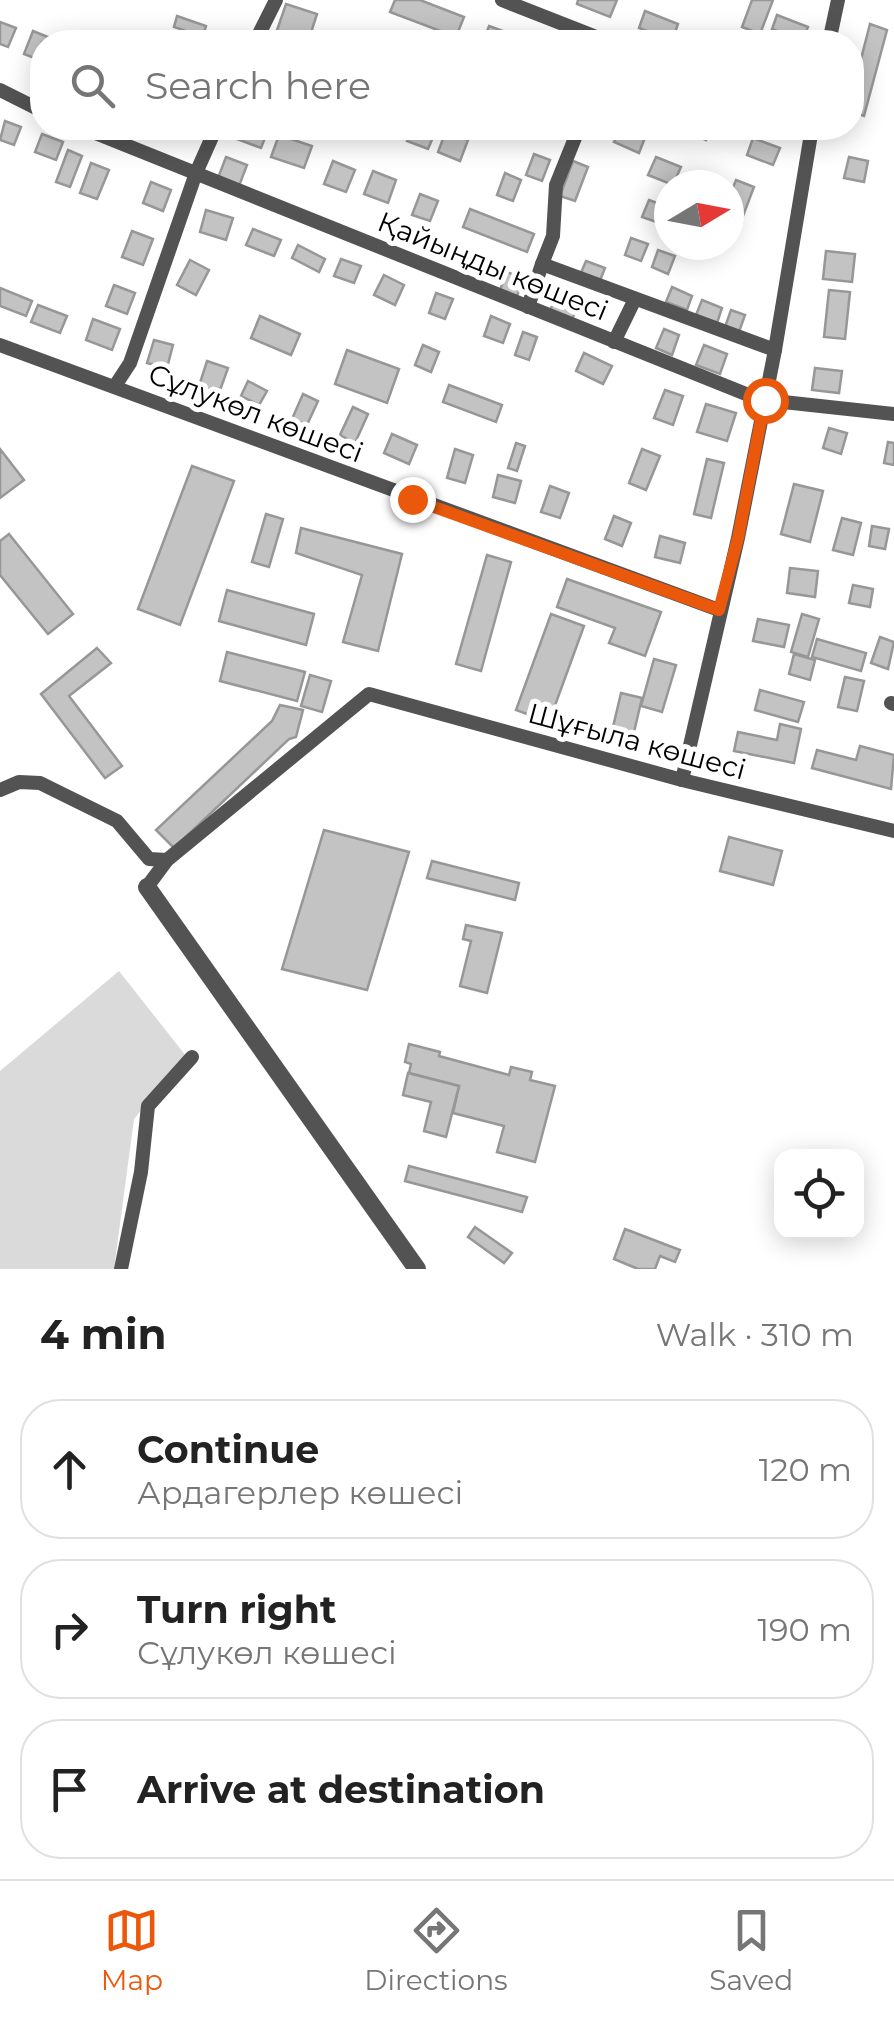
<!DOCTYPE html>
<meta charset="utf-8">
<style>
:root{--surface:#fff;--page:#f2f2f2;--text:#222;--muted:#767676;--line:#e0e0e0;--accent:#ea580c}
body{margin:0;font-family:Montserrat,sans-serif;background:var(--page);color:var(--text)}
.controls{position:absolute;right:30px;bottom:30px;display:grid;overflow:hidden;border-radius:20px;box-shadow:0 5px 25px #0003}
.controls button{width:90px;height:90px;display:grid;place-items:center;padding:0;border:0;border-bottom:2px solid var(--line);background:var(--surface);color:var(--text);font:50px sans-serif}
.compass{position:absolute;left:654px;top:170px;width:90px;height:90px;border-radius:50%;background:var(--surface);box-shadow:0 5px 25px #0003;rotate:80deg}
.stop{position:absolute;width:30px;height:30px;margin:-22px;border:8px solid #ea580c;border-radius:50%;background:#fff}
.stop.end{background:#ea580c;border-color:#fff;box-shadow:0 2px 10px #0008}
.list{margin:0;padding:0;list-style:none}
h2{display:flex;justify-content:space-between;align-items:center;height:130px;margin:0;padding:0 40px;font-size:42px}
h2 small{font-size:32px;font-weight:400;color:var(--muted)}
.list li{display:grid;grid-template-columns:65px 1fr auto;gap:30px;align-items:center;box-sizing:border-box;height:140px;margin:0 20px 20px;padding:0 20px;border:2px solid var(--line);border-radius:40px}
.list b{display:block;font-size:38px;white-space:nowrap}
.list p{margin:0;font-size:32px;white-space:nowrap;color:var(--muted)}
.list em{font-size:32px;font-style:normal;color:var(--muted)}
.icon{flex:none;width:55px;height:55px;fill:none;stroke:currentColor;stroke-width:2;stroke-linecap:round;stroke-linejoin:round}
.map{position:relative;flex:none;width:894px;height:1269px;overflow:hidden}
.search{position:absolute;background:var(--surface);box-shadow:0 5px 25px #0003;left:30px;right:30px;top:30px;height:110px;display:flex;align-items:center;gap:25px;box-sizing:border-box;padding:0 35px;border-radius:40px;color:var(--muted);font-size:38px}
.sheet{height:610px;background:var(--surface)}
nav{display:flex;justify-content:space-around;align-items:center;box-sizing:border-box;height:140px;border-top:2px solid var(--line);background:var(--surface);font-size:28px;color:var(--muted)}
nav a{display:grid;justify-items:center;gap:5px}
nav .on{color:var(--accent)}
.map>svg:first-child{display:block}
.green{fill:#dadada}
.building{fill:#c3c3c3;stroke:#979797;stroke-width:2.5}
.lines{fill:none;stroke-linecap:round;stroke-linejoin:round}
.minor{stroke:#535353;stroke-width:14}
.tertiary{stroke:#535353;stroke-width:18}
.route{stroke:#ea580c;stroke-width:12}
.labels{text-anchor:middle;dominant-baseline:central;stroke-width:10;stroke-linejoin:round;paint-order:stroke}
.street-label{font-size:28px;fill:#000;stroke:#fff}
</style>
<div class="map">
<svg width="894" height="1269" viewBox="0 0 894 1269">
<rect width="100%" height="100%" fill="#fff"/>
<!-- green -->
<path class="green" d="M119,971L186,1056L134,1119L114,1269H0V1071Z"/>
<!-- building -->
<g class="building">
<path d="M395,0H420L464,17L456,37L390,12Z"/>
<path d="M578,0H617L610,17L577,4Z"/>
<path d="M752,0H773L760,34L742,27Z"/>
<path d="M286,4L317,14L308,42H293L275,36Z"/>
<path d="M645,11L678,24L672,41L639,28Z"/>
<path d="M777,15L808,27L802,41L772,29Z"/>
<path d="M177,16L206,26L203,37L174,27Z"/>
<path d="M0,22L16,28L8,47L0,44Z"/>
<path d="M870,24L887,30L864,116L852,112V94Z"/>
<path d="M489,26L517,36L514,42H483Z"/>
<path d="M33,31L60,42H42V61L24,54Z"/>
<path d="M700,33L724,42H697Z"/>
<path d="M5,121L21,127L14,145L0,140Z"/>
<path d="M242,128H269L261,148L237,139Z"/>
<path d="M412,128H437L428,149L407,141Z"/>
<path d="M621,128L646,135L639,153L614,142Z"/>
<path d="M685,128H712L706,140L684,130Z"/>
<path d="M446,131L468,140L460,161L438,152Z"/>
<path d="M42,134L63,142L56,160L35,152Z"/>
<path d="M279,135L312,146L304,168L271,157Z"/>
<path d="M753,138L780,148L773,165L747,155Z"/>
<path d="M68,150L82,156L70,187L56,182Z"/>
<path d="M534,154L550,160L542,181L526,175Z"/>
<path d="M226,157L247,165L239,186L218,178Z"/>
<path d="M656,157L681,167L673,185L648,175Z"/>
<path d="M849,157L868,161L864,182L844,178Z"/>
<path d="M333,161L355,170L346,192L324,184Z"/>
<path d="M573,161L588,167L575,201L560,196Z"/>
<path d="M91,163L109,170L97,199L80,193Z"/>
<path d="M373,171L396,180L388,203L364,194Z"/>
<path d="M505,173L521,180L513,201L497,195Z"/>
<path d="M736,180L754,187L743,216L729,211V197Z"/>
<path d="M151,182L171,190L163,211L143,203Z"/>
<path d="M420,194L438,201L430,221L412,215Z"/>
<path d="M649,200L665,206L659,223L642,217Z"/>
<path d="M470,209L534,234L527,252L463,227Z"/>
<path d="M206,210L233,218L226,240L200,232Z"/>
<path d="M253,229L281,240L274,256L246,245Z"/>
<path d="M132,231L153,239L143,265L122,257Z"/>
<path d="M631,238L648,244L641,261L625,255Z"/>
<path d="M298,245L325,259L319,272L292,258Z"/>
<path d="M658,250L675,256L668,274L652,267Z"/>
<path d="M826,251L855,254L852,282L823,279Z"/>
<path d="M341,259L361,266L354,283L334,276Z"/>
<path d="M190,260L209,270L196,295L177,285Z"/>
<path d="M586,261L605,268L599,283L580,275Z"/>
<path d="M507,272L524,279L515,301L498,295Z"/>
<path d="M384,275L404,285L395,305L374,295Z"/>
<path d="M114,285L135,293L127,314L106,306Z"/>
<path d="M672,287L692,296L687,310L666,302Z"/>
<path d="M0,288L32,301L26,316L0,306Z"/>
<path d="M558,290L580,298L572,320L550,311Z"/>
<path d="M829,290L850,292L845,339L824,337Z"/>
<path d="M436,293L453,299L445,319L429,313Z"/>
<path d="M702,300L722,308L717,323L696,315Z"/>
<path d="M38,305L67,316L60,333L31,322Z"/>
<path d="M731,310L745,315L739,332L725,327Z"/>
<path d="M260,316L300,334L291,355L251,338Z"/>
<path d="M491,316L510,324L503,343L484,336Z"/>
<path d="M93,319L120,329L112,350L86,340Z"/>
<path d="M664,329L679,335L672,355L656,348Z"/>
<path d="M523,332L537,337L529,360L515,355Z"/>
<path d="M154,340L173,345L167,368L147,363Z"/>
<path d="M423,345L439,352L431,372L415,365Z"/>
<path d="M704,345L727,354L720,374L696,365Z"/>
<path d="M347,350L399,369L387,403L335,384Z"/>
<path d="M584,353L612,366L603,384L576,371Z"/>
<path d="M207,361L228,368L218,396L198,389Z"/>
<path d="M815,368L842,371L839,393L812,390Z"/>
<path d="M248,381L267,391L259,405L241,396Z"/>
<path d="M449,385L502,405L496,422L443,402Z"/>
<path d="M665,390L683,396L673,425L654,418Z"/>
<path d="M303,394L318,401L307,425L292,419Z"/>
<path d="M706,404L736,413L727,441L697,432Z"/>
<path d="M353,407L368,414L355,443L340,435Z"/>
<path d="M829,428L847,433L841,454L823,448Z"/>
<path d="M392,434L417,445L409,464L384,453Z"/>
<path d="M888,442L894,443V465L884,463Z"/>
<path d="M516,443L525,446L517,471L508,468Z"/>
<path d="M0,449L24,480L0,498Z"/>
<path d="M455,449L473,455L465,483L447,478Z"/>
<path d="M642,449L660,456L646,490L629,483Z"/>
<path d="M707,459L724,463L711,518L694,514Z"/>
<path d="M192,466L234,481L180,625L138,609Z"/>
<path d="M498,475L521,481L515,503L493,497Z"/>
<path d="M794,484L823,491L810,542L781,534Z"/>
<path d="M550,486L569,493L560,518L541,512Z"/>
<path d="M266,514L283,519L269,567L252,562Z"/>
<path d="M614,516L631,523L622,546L605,539Z"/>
<path d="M842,518L861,523L853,555L833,550Z"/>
<path d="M872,526L889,529L885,549L869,546Z"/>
<path d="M301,528L402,554L378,651L343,642L362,575L296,553Z"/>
<path d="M9,534L73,614L48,634L0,575V541Z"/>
<path d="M660,536L685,543L680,563L655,557Z"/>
<path d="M487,555L511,562L481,671L456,664Z"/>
<path d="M790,568L818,571L815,597L787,593Z"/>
<path d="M567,579L661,612L645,656L609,643L615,628L557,607Z"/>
<path d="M853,585L873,589L870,607L849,603Z"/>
<path d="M227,590L314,614L306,645L219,621Z"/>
<path d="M551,614L584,626L549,722L516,710Z"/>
<path d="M802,614L819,619L808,657L791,652Z"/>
<path d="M758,619L789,625L784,647L753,641Z"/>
<path d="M880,637L894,642L888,669L871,663Z"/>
<path d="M817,639L866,653L861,671L812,657Z"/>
<path d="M97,648L111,663L69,696L122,766L105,778L41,694Z"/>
<path d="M227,652L305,672L297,701L220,681Z"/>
<path d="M794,654L815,660L810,680L789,674Z"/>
<path d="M654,659L676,665L662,712L641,706Z"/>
<path d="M310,675L331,681L322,712L301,706Z"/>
<path d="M845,677L864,681L857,711L838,707Z"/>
<path d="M760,690L804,702L798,722L755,710Z"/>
<path d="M621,693L642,698L630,749L609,744Z"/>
<path d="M280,705L303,710L296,737L289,739L174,848L156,830L272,721Z"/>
<path d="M780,724L801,729L794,763L734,751L738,732L777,740Z"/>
<path d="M860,746L894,755L891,789L812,768L817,750L856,760Z"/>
<path d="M324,830L409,852L367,990L282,969Z"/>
<path d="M729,837L782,851L773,885L720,871Z"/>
<path d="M432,861L519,883L515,900L427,878Z"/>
<path d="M466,925L502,933L487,993L460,986L471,941L463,939Z"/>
<path d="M409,1044L440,1052L439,1056L509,1075L511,1067L532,1072L530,1080L555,1086L535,1162L497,1152L504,1126L453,1113L459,1086L409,1073L411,1064L405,1062Z"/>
<path d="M408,1073L459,1086L446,1137L424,1131L431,1102L403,1095Z"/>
<path d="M409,1166L527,1197L522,1212L405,1181Z"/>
<path d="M475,1227L512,1253L504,1263L468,1237Z"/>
<path d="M625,1229L680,1250L675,1262L660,1256L655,1269H638L614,1259Z"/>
</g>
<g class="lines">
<!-- minor -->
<g class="minor">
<path d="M502,0L609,42"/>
<path d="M255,42L276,0"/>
<path d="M829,42L838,0"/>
<path d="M0,90L42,111"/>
<path d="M83,128L746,394L765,400L894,414"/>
<path d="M542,264L553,236L556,185L579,128"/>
<path d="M528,307L542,264L775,350"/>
<path d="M614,342L635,299"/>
<path d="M0,345L719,610"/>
<path d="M115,386L130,363L196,173L216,128"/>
<path d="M891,703L894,704"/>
<path d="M682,780L738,538L775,350L812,128"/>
<path d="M0,790L19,782L40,783L117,821L149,859L167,860"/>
<path d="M147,887L167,860L369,694L682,780L894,831"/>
<path d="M121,1269L141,1172L148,1106L192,1057"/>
</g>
<!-- tertiary -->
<path class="tertiary" d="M147,887L417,1269"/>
</g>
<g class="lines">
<!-- route -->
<path class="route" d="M412,499L719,610L738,538L765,400"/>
</g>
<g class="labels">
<!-- street labels -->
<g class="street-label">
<text transform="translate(493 266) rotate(22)">Қайыңды көшесі</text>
<text transform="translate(256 413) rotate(21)">Сұлукөл көшесі</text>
<text transform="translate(637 741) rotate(15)">Шұғыла көшесі</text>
</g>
</g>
</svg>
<div class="controls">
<button><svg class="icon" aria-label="locate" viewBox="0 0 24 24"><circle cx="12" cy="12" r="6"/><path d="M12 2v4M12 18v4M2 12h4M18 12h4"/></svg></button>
</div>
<svg class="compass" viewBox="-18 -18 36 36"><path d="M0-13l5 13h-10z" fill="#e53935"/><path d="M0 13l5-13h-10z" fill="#767676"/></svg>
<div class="stop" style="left:765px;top:400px"></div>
<div class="stop end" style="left:412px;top:499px"></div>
<div class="search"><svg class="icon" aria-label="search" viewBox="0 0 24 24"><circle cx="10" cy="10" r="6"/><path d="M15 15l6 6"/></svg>Search here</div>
</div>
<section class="sheet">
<h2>4 min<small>Walk · 310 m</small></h2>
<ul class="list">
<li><svg class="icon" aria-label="ahead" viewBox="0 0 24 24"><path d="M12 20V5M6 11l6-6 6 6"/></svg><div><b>Continue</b><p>Ардагерлер көшесі</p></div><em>120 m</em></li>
<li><svg class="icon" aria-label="right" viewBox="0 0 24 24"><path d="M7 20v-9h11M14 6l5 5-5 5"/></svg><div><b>Turn right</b><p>Сұлукөл көшесі</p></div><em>190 m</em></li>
<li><svg class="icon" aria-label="arrive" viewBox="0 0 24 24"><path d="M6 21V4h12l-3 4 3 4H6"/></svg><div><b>Arrive at destination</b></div></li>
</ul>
</section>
<nav>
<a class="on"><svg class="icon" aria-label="map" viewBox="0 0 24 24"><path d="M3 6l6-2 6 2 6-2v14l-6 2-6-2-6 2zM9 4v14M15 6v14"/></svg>Map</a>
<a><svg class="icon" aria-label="directions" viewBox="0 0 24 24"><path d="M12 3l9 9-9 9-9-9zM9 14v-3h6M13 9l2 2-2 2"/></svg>Directions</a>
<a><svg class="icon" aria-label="saved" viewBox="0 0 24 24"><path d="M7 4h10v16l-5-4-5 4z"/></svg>Saved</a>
</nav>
